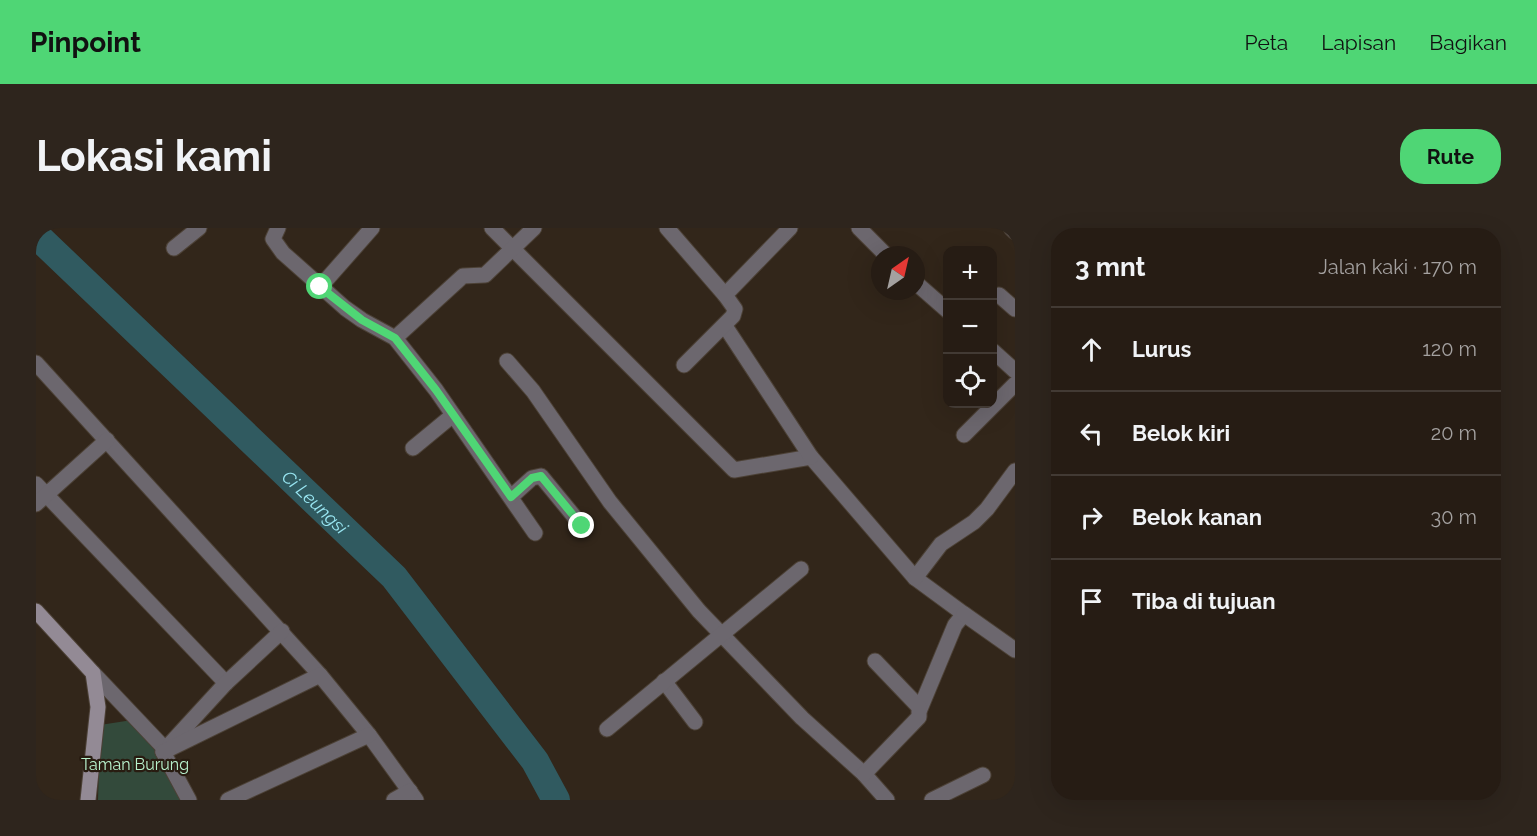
<!DOCTYPE html>
<html lang="id">
<meta charset="utf-8">
<style>
:root{--surface:#261c14;--page:#2e251d;--text:#f1f3f6;--muted:#a4a1a0;--line:#423a34;--accent:#4fd675}
body{margin:0;font-family:Raleway,sans-serif;background:var(--page);color:var(--text)}
.controls{position:absolute;right:18px;top:18px;display:grid;overflow:hidden;border-radius:12px;box-shadow:0 6px 24px #0002}
.controls button{width:54px;height:54px;display:grid;place-items:center;padding:0;border:0;border-bottom:2px solid var(--line);background:var(--surface);color:var(--text);font:30px sans-serif}
.compass{position:absolute;left:835px;top:18px;width:54px;height:54px;border-radius:50%;background:var(--surface);box-shadow:0 6px 24px #0002;rotate:34deg}
.stop{position:absolute;width:18px;height:18px;margin:-14px;border:4px solid #4fd675;border-radius:50%;background:#fff}
.stop.end{background:#4fd675;border-color:#fff;box-shadow:0 2px 6px #0008}
.list{margin:0;padding:0;list-style:none}
h2{display:flex;justify-content:space-between;align-items:center;height:78px;margin:0;padding:0 24px;font-size:26px}
h2 small{font-size:20px;font-weight:400;color:var(--muted)}
.list li{display:grid;grid-template-columns:39px 1fr auto;gap:18px;align-items:center;box-sizing:border-box;height:84px;padding:0 24px;border-top:2px solid var(--line)}
.list b{display:block;font-size:22px;white-space:nowrap}
.list em{font-size:20px;font-style:normal;color:var(--muted)}
.icon{flex:none;width:33px;height:33px;fill:none;stroke:currentColor;stroke-width:2;stroke-linecap:round;stroke-linejoin:round}
.map{position:relative;flex:none;width:979px;height:572px;overflow:hidden;border-radius:24px}
header{display:flex;align-items:center;gap:36px;box-sizing:border-box;height:84px;padding:0 30px;background:var(--accent);color:#111}
header strong{font-size:28px}
nav{display:flex;gap:33px;margin-inline-start:auto;font-size:21px}
.intro{display:flex;align-items:center;justify-content:space-between;box-sizing:border-box;height:144px;padding:0 36px}
h1{margin:0;font-size:42px}
.button{padding:15px 27px;border-radius:24px;background:var(--accent);color:#111;font-size:21px;font-weight:700}
main{display:flex;gap:36px;padding:0 36px}
aside{flex:1;background:var(--surface);border-radius:24px;box-shadow:0 6px 24px #0002}
.map>svg:first-child{display:block}
.green{fill:#334a3b}
.lines{fill:none;stroke-linecap:round;stroke-linejoin:round}
.river{stroke:#305a60;stroke-width:28}
.street-casing{stroke:#4c4136;stroke-width:17}
.secondary-casing{stroke:#4c4136;stroke-width:17}
.street{stroke:#6c676e;stroke-width:15}
.secondary{stroke:#938a95;stroke-width:15}
.route{stroke:#4fd675;stroke-width:8}
.labels{text-anchor:middle;dominant-baseline:central;stroke-width:4.5;stroke-linejoin:round;paint-order:stroke}
.park-label{font-size:16px;fill:#b8f2cd;stroke:#281c11}
.water-label{font-size:18px;font-style:italic;fill:#99e6f2;stroke:#281c11}
</style>
<header>
<strong>Pinpoint</strong>
<nav><a>Peta</a><a>Lapisan</a><a>Bagikan</a></nav>
</header>
<div class="intro"><h1>Lokasi kami</h1><a class="button">Rute</a></div>
<main>
<div class="map">
<svg width="979" height="572" viewBox="0 0 979 572">
<rect width="100%" height="100%" fill="#32261a"/>
<!-- green -->
<path class="green" d="M109,490L158,572H62L64,497Z"/>
<g class="lines">
<!-- river -->
<path class="river" id="s1" d="M0,7L358,349L499,533L520,572"/>
<defs>
<g id="street">
<path d="M242,0L237,11L247,25L309,80L326,92L359,110L400,162L499,305"/>
<path d="M456,0L698,242L775,229L879,350L928,386L919,397L884,481"/>
<path d="M631,0L689,67"/>
<path d="M823,0L850,27"/>
<path d="M975,0L979,4"/>
<path d="M138,20L163,0"/>
<path d="M880,55L912,83"/>
<path d="M284,59L336,0"/>
<path d="M963,67L979,81"/>
<path d="M689,98L775,229"/>
<path d="M359,110L427,48L449,47L498,0"/>
<path d="M957,123L979,143"/>
<path d="M471,133L497,163L574,274L663,383L766,490L828,546L851,572"/>
<path d="M0,135L284,447"/>
<path d="M648,137L697,88L699,81L689,67L754,0"/>
<path d="M928,207L979,156"/>
<path d="M377,220L417,187"/>
<path d="M0,256L190,455"/>
<path d="M475,269L496,250L505,248L546,298"/>
<path d="M0,276L71,212"/>
<path d="M879,350L905,316L938,294L951,281L979,243"/>
<path d="M928,386L979,422"/>
<path d="M57,445L129,521L127,524L153,572"/>
<path d="M628,453L659,494"/>
<path d="M571,501L765,341"/>
<path d="M134,516L190,455L246,403"/>
<path d="M127,524L284,447L333,507L380,572"/>
<path d="M828,546L883,489V479L839,433"/>
<path d="M192,572L333,507"/>
<path d="M358,572L374,563"/>
<path d="M896,572L947,547"/>
</g>
<path id="secondary" d="M0,383L57,445L62,479L52,572"/>
</defs>
<!-- street casing -->
<use href="#street" class="street-casing"/>
<!-- secondary casing -->
<use href="#secondary" class="secondary-casing"/>
<!-- street -->
<use href="#street" class="street"/>
<!-- secondary -->
<use href="#secondary" class="secondary"/>
</g>
<g class="lines">
<!-- route -->
<path class="route" d="M284,59L326,92L359,110L400,162L475,269L496,250L505,248L546,298"/>
</g>
<g class="labels">
<!-- park labels -->
<g class="park-label">
<text x="99" y="536">Taman Burung</text>
</g>
<!-- water labels -->
<g class="water-label">
<text stroke="none"><textPath href="#s1" startOffset="386">Ci Leungsi</textPath></text>
</g>
</g>
</svg>
<div class="controls">
<button>+</button>
<button>−</button>
<button><svg class="icon" aria-label="locate" viewBox="0 0 24 24"><circle cx="12" cy="12" r="6"/><path d="M12 2v4M12 18v4M2 12h4M18 12h4"/></svg></button>
</div>
<svg class="compass" viewBox="-18 -18 36 36"><path d="M0-13l5 13h-10z" fill="#e53935"/><path d="M0 13l5-13h-10z" fill="#a4a1a0"/></svg>
<div class="stop" style="left:284px;top:59px"></div>
<div class="stop end" style="left:546px;top:298px"></div>
</div>
<aside>
<h2>3 mnt<small>Jalan kaki · 170 m</small></h2>
<ul class="list">
<li><svg class="icon" aria-label="ahead" viewBox="0 0 24 24"><path d="M12 20V5M6 11l6-6 6 6"/></svg><div><b>Lurus</b></div><em>120 m</em></li>
<li><svg class="icon" aria-label="left" viewBox="0 0 24 24"><path d="M17 20v-9H6M10 6l-5 5 5 5"/></svg><div><b>Belok kiri</b></div><em>20 m</em></li>
<li><svg class="icon" aria-label="right" viewBox="0 0 24 24"><path d="M7 20v-9h11M14 6l5 5-5 5"/></svg><div><b>Belok kanan</b></div><em>30 m</em></li>
<li><svg class="icon" aria-label="arrive" viewBox="0 0 24 24"><path d="M6 21V4h12l-3 4 3 4H6"/></svg><div><b>Tiba di tujuan</b></div></li>
</ul>
</aside>
</main>
